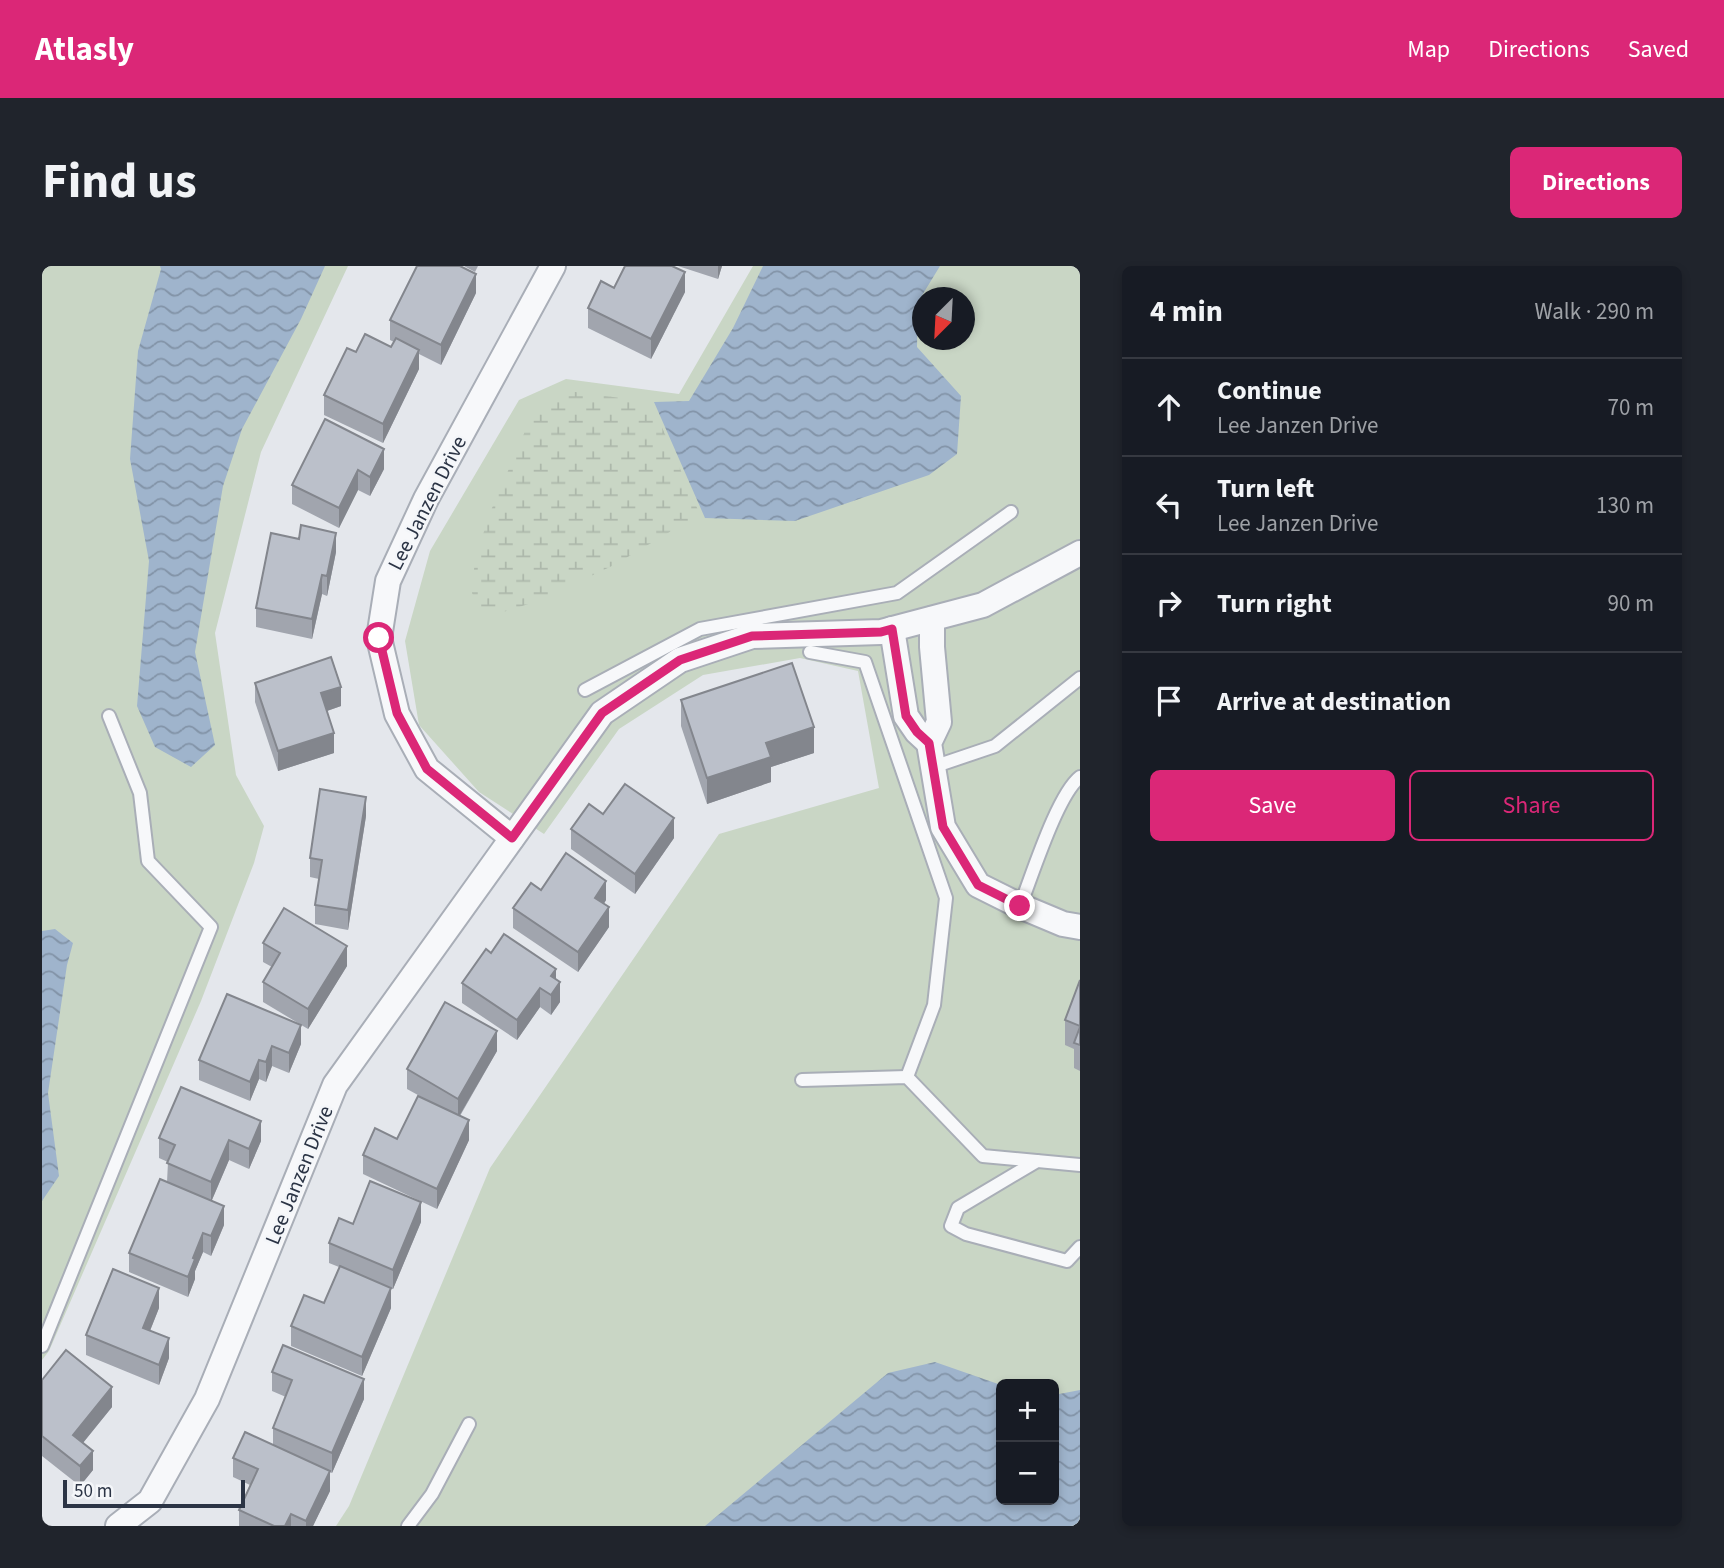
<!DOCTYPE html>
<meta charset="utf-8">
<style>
:root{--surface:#171b24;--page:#20242c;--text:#f1f3f6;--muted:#9ea1a6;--line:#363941;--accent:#db2777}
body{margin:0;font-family:"Source Sans 3",sans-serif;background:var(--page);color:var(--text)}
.controls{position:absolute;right:21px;bottom:21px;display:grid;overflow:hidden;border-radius:10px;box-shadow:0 4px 10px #0003}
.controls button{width:63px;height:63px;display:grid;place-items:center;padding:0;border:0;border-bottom:2px solid var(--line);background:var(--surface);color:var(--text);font:35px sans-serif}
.compass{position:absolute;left:870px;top:21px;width:63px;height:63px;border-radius:50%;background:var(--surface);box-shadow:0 4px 10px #0003;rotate:204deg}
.scale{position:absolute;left:21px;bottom:18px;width:182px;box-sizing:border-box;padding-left:7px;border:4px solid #2b3445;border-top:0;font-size:19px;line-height:24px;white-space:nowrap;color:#2b3445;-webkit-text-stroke:5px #f4f6f9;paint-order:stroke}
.stop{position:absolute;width:21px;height:21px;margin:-16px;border:5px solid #db2777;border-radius:50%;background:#fff}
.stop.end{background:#db2777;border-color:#fff;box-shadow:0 2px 7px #0008}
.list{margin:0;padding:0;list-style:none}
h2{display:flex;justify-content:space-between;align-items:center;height:91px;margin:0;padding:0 28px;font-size:30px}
h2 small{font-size:23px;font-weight:400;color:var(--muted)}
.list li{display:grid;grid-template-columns:46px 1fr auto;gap:21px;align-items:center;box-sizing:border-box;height:98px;padding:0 28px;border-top:2px solid var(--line)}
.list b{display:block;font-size:26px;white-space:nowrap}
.list p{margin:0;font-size:23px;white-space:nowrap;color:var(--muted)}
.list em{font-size:23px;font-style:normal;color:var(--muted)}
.actions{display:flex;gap:14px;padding:21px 28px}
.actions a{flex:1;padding:16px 0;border:2px solid var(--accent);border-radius:10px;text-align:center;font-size:24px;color:var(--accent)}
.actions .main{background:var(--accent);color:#fff}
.icon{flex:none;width:38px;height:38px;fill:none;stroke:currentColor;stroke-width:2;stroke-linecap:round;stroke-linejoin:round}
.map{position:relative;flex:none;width:1038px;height:1260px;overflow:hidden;border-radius:10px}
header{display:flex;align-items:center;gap:42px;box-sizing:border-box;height:98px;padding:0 35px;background:var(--accent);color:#fff}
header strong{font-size:33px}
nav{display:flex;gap:38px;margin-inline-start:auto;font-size:24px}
.intro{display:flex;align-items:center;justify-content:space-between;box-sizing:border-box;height:168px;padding:0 42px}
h1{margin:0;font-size:49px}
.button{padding:18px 32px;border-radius:10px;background:var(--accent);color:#fff;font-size:24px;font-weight:700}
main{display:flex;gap:42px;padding:0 42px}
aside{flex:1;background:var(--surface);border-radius:10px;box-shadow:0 4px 10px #0003}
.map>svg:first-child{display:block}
.green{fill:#c9d6c5;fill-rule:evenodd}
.wetland{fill:url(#wetland-marsh)}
.water{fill:url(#water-waves)}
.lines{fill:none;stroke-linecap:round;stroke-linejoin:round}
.service-casing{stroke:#a9aeb7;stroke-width:16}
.minor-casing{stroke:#a9aeb7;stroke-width:28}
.service{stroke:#f7f8fa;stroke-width:12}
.minor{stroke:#f7f8fa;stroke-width:24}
.wall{fill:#a1a5ae}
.shaded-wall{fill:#83868d}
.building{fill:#bbc0ca;stroke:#83868d;stroke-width:2}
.route{stroke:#db2777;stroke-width:9}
.labels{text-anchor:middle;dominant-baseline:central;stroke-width:5;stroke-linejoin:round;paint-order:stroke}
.street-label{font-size:21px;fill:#2b3445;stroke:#f4f6f9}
</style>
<header>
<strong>Atlasly</strong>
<nav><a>Map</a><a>Directions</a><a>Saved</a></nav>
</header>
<div class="intro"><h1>Find us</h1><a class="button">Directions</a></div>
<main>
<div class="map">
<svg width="1038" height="1260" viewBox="0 0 1038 1260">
<defs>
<pattern id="wetland-marsh" width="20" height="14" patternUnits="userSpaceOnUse" patternTransform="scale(1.75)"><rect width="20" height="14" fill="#c9d6c5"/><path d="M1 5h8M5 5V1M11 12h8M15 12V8" fill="none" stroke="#adb8ab"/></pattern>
<pattern id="water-waves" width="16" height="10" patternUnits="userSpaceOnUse" patternTransform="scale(1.75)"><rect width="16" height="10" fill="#9fb4cc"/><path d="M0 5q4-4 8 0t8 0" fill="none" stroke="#8293a7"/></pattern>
</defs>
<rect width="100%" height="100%" fill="#e4e7ec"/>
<!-- green -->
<g class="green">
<path d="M0,0H306L219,186L173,367L194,509L222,560L212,597L159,735L7,1085L0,1094Z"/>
<path d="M711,0H1038V1260H294L307,1240L448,902L677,568L837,522L816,405L758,392L661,409L577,463L502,568L437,526L377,459L363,375L388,285L477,134L524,113L637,128ZM880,32H922V74H880ZM959,1118H1012V1234H959Z"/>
</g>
<!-- wetland -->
<path class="wetland" d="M518,124L609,136L659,251L636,261L574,298L499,334L455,348L438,344L430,327L433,292L450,242L493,142Z"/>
<!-- water -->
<g class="water">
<path d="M118,0H283L259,53L200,163L181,220L153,386L173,479L149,501L113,481L95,440L107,295L88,193L96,85L119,3Z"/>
<path d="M721,0H898L876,36L875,81L919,130L915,188L887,209L753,255L663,252L612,136L647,135L691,62Z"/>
<path d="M13,663L31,677L25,699L6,827L17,910L0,935V665Z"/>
<path d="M893,1096L959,1119V1234H1012V1129L1038,1124V1260H663L846,1107Z"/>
</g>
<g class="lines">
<defs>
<g id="service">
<path d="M768,386L823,396L904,632L892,739L865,811"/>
<path d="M543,424L658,363L855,327L969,246"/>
<path d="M891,501L953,480L1038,412"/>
<path d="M978,640C990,610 1015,529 1038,511"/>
<path d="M760,814L865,811L941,890L1038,899"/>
<path d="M995,895L916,942L909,960L924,968L1025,995L1038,981"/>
<path d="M0,1080L169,661L106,595L98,527L67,450"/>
<path d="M366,1260L390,1228L427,1158"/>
</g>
<g id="minor">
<path d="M890,353V381L897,456L887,477L901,561L936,619L978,640L1021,658L1038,661"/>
<path d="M850,363L864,450L875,466L887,477"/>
<path d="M470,572L385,503L355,448L337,372L346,315L384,233L511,0"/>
<path d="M76,1260L108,1235L165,1133L293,819L560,447L638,394L710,370L839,366L941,339L1038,287"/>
</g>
</defs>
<!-- service casing -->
<use href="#service" class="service-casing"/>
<!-- minor casing -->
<use href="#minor" class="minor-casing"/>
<!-- service -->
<use href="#service" class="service"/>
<!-- minor -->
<use href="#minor" class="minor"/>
</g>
<!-- wall -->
<g class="wall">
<path d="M422,0H436L433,6Z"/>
<path d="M636,0H680L676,13Z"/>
<path d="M572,22L643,26L609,93L546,62V42Z"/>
<path d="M434,27L399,99L377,88V103L341,177L282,149V129L314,86L349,81L352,76L348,74V54Z"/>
<path d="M283,153L342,203L328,230L316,224L297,262L250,238V219Z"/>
<path d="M294,286L285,330L280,328L270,373L214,361V342Z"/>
<path d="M213,417L299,440L285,445L292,487L236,505L213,436Z"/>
<path d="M639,434L772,487L729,501V516L665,538L639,460Z"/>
<path d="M561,548L632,572L593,628L529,583V563Z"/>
<path d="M324,550L306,664L273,658V639L277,613L268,611V592Z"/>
<path d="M499,624L564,634L562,638L567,661L536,706L471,662V642Z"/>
<path d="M221,677L305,700L266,763L221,736V716L230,701L221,696Z"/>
<path d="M449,687L514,713L518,736L509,749L498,741L475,774L420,737V717Z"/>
<path d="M1038,714V805L1032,802V783L1023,779V754Z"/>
<path d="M185,728L259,778L247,807L230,800L224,816L217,813L208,835L157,814V794Z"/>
<path d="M455,785L418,850L427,874L395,943L321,908V889L355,873L385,834L365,823V803Z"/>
<path d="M117,872L219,875L207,903L187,894L170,934L182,959L169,990L161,986L153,1005V1013L146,1031L87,1006V987L125,916L126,896L117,892Z"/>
<path d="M379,956L351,1023H349V1042L320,1110L249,1080V1060L282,1037L297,1001L287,997V977L311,958Z"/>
<path d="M117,1042L108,1065L127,1092L117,1119L44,1089V1069Z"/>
<path d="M230,1106L322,1133L290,1207L288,1206V1225L271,1260H197V1244L208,1219L191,1211V1192L231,1178V1162L244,1131L230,1125Z"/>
<path d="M0,1114L70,1141L41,1177L51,1204L38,1220L0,1190Z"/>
</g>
<!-- shaded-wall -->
<g class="shaded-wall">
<path d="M676,0H680L676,13Z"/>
<path d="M643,6V26L609,93V73Z"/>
<path d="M434,8V27L399,99V79Z"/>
<path d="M377,84V103L341,177V158Z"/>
<path d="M342,183V203L328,230V211Z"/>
<path d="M316,204V224L297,262V242Z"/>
<path d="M294,267V286L285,330V310Z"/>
<path d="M280,309V328L270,373V353Z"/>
<path d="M299,421V440L279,447V427Z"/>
<path d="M772,461V487L729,501V516L665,538V512L724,477Z"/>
<path d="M292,467V487L236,505V485Z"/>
<path d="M324,531V550L306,664V644Z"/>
<path d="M632,552V572L593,628V608Z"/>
<path d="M564,615V634L553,651V632Z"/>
<path d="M567,641V661L536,706V686Z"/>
<path d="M305,680V700L266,763V743Z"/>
<path d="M514,703V723L509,710Z"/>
<path d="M518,716V736L509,749V729Z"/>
<path d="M498,722V741L475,774V754Z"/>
<path d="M259,759V778L247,807V787Z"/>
<path d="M455,765V785L416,852V833Z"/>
<path d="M230,780V800L224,816V796Z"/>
<path d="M217,794V813L208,835V816Z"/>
<path d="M427,854V874L395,943V923Z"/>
<path d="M219,855V875L207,903V883Z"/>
<path d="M187,874V894L169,936V916Z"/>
<path d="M379,936V956L351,1023V1004Z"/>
<path d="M182,940V959L169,990V970Z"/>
<path d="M161,967V986L153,1005V1013L146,1031V1011L151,992Z"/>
<path d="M117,1022V1042L101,1082V1062Z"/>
<path d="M349,1022V1042L320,1110V1091Z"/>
<path d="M127,1072V1092L117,1119V1099Z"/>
<path d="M322,1113V1133L290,1207V1187Z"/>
<path d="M70,1121V1141L31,1189V1169Z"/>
<path d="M51,1185V1204L38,1220V1200Z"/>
<path d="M288,1205V1225L271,1260H264V1255Z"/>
<path d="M249,1248V1260H243Z"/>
</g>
<!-- building -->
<g class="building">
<path d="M375,0H418L434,8L399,79L348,54Z"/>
<path d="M583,0H630L643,6L609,73L546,42L559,15L572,22Z"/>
<path d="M323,68L349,81L354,72L377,84L341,158L282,129L305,82L314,86Z"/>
<path d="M283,153L342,183L328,211L316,204L297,242L250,219Z"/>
<path d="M259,259L294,267L285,310L280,309L270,353L214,342L229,267L257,273Z"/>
<path d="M289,391L299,421L279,427L292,467L236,485L213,417Z"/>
<path d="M750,397L772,461L724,477L729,491L665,512L639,434Z"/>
<path d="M583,518L632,552L593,608L529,563L547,538L561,548Z"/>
<path d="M278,523L324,531L306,644L273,639L280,594L268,592Z"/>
<path d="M524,587L564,615L553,632L567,641L536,686L471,642L489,617L499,624Z"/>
<path d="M242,642L305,680L266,743L221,716L238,687L221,677Z"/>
<path d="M462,668L514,703L509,710L518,716L509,729L498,722L475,754L420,717L444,683L449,687Z"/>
<path d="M1038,714V760L1023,754Z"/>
<path d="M185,728L259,759L247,787L230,780L224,796L217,794L208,816L157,794Z"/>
<path d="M403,736L455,765L416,833L365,803Z"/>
<path d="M1038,761V779L1032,777Z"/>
<path d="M139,821L219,855L207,883L187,874L169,916L125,897L133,879L117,872Z"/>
<path d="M376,830L427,854L395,923L321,889L333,862L355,873Z"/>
<path d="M118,913L182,940L169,970L161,967L151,992L153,993L146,1011L87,987Z"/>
<path d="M328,915L379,936L351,1004L287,977L297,952L311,958Z"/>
<path d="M298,1000L349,1022L320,1091L249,1060L262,1029L282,1037Z"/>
<path d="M71,1003L117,1022L101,1062L127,1072L117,1099L44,1069Z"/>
<path d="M241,1079L322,1113L290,1187L231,1162L250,1114L230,1106Z"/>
<path d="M24,1084L70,1121L31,1169L51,1185L38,1200L0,1170V1114Z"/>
<path d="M203,1166L288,1205L264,1255L249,1248L243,1260H232L197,1244L216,1203L191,1192Z"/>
</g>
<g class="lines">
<!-- route -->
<path class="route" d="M337,372L355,447L385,503L470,572L560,447L638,394L710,370L839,366L850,363L864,450L875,466L887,477L901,561L936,619L978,640"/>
</g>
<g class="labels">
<!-- street labels -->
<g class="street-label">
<text transform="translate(385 237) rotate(-63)">Lee Janzen Drive</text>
<text transform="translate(257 909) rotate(-68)">Lee Janzen Drive</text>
</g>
</g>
</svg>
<div class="controls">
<button>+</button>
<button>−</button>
</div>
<svg class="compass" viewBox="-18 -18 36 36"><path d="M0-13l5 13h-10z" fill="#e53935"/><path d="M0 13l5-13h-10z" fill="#9ea1a6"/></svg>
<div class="scale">50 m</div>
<div class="stop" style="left:337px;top:372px"></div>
<div class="stop end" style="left:978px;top:640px"></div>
</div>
<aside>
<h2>4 min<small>Walk · 290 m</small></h2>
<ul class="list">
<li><svg class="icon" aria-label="ahead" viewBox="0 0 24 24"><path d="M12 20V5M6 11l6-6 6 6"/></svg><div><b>Continue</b><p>Lee Janzen Drive</p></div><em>70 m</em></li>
<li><svg class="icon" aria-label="left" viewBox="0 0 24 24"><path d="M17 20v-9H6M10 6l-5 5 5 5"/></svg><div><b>Turn left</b><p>Lee Janzen Drive</p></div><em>130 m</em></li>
<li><svg class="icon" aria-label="right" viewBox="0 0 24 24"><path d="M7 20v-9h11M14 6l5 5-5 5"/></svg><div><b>Turn right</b></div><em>90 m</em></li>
<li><svg class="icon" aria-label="arrive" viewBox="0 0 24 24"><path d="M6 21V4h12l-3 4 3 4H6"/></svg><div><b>Arrive at destination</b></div></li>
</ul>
<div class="actions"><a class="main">Save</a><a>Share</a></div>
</aside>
</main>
